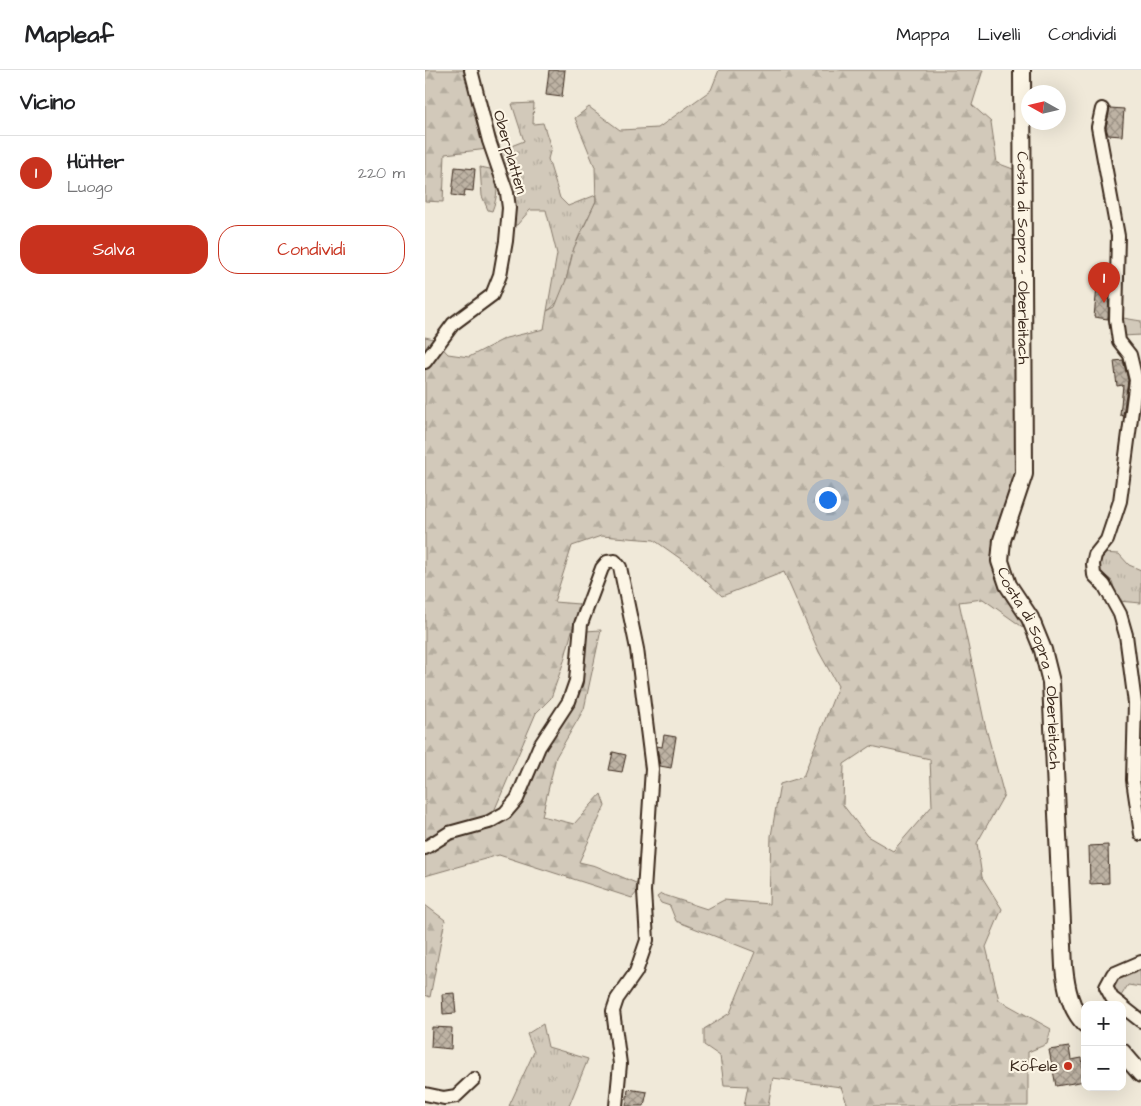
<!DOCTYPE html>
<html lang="it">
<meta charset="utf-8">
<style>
:root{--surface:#fff;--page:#f6f6f6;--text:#202124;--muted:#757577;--line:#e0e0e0;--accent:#c8321e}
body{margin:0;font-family:"Architects Daughter",sans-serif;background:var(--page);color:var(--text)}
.controls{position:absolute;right:15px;bottom:15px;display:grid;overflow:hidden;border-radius:10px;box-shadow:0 5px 20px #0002}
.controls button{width:45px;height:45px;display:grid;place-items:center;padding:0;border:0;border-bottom:1px solid var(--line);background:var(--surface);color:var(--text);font:25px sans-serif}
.compass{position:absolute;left:596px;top:15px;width:45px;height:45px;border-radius:50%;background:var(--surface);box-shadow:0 5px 20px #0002;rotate:278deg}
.you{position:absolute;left:402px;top:429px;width:18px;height:18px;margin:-12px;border:4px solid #fff;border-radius:50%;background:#1a73e8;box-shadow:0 0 0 8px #1a73e833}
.badge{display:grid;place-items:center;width:32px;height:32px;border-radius:50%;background:var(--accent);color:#fff;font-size:16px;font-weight:700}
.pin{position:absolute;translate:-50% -41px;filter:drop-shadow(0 1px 2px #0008)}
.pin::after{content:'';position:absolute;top:26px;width:18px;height:15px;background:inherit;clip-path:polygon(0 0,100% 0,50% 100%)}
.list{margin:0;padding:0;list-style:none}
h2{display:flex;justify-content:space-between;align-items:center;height:65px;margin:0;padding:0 20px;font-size:21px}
h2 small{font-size:16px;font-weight:400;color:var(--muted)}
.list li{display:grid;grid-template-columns:32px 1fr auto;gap:15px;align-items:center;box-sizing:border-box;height:75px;padding:0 20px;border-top:1px solid var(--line)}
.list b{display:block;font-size:19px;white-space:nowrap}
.list p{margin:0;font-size:16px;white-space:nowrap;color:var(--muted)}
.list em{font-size:16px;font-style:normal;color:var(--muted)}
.actions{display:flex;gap:10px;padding:15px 20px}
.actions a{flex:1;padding:11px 0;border:1px solid var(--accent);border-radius:20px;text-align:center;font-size:18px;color:var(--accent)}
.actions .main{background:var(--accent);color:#fff}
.map{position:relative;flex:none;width:716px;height:1036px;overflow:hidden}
header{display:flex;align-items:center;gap:30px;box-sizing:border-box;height:70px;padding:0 25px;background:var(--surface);border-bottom:1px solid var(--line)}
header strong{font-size:24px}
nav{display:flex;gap:28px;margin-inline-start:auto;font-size:18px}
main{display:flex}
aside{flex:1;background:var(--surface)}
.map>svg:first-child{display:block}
.grass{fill:url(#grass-tufts);stroke:#867a6c}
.forest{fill:url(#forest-firs);stroke:#867a6c;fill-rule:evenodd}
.building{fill:url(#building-cross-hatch);stroke:#3b2a1e}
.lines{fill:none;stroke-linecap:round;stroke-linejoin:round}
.minor-casing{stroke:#3b2a1e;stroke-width:16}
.major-casing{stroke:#3b2a1e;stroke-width:20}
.minor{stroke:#fcf5e5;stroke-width:12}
.major{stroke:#fcf5e5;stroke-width:16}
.poi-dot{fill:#c8321e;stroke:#fcf5e5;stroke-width:2}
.labels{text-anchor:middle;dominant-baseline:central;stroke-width:4.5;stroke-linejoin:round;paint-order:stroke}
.street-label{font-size:16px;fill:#3b2a1e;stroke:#fcf5e5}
.poi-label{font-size:16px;fill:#3b2a1e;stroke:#fcf5e5;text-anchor:end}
</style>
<header>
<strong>Mapleaf</strong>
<nav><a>Mappa</a><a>Livelli</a><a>Condividi</a></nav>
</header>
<main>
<aside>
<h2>Vicino<small></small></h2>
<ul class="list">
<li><span class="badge">1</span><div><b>Hütter</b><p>Luogo</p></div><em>220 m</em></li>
</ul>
<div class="actions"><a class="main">Salva</a><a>Condividi</a></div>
</aside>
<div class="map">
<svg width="716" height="1036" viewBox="0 0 716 1036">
<defs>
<pattern id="grass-tufts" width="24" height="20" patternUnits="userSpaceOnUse" patternTransform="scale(1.25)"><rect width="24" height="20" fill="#d2c9ba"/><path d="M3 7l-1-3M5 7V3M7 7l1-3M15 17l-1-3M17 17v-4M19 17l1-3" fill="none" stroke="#b5ad9f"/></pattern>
<pattern id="forest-firs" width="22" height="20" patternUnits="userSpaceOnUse" patternTransform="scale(1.25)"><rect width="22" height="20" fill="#d2c9ba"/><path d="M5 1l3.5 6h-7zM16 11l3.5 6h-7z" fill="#b5ad9f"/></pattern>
<pattern id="building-cross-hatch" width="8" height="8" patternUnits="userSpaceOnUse" patternTransform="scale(1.25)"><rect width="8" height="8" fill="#beb3a4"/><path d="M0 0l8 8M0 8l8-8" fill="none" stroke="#9c9285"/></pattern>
</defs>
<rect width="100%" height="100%" fill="#f0e9d9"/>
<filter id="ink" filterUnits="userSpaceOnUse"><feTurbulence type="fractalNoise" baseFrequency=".02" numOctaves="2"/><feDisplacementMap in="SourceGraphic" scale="10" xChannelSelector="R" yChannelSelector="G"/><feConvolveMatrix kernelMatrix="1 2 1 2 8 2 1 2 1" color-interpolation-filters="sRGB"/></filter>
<g filter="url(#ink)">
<!-- grass -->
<g class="grass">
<path d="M57,31L76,80L99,71L87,34L109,33L108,54L118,53L126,78L123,89L135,128L143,136L171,125V131C164,147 155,162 149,178C142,198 142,230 122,241L132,184L121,140H105L92,155H86Z"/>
<path d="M698,248L716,251V265L698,266Z"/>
<path d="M676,483L694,484L704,495L716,500V533L693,531L687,511L672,499Z"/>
<path d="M118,954L123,977L163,989L144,1036H84L109,982L102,964Z"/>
</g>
<!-- forest -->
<g class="forest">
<path d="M0,0H41L63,79L20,84L18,132L0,131Z"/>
<path d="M294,0H558L547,35L566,52L572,93L588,99L590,103L591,391L590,412L577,442L568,485L571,503L582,530L598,552L599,558L558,529L534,532L560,655L579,725L552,773L557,807L577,839L561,877L574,930L626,959L622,974L603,982V1036H423L416,1017L348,1008L343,1036H319L323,1016L299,1015L295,986L279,975V959L305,943L330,882L251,851L245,836L236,833L232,827L236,824L282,839L299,830L344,834L346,766L355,714L378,707L413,616L394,582L359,502L297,526L263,494L229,470L176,466L147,476L129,532L154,534L139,591L126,628L111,643L67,746L43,754L22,756L0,774V267L9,269L23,284L44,287L81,268L119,259L122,241L130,237L141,210L149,178L171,131L170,97L150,48L164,37L195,60L233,58L286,20ZM446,676L505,689L507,736L468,781L442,766L418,735L419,694Z"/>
<path d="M55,97L70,100C73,115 73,126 67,141L63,140L57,126Z"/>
<path d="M176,560L159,639L131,687L117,746L149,754L176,724L180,736L154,792L171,796L211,813L213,821L207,828L74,785L0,806V784L20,769L66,755L110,696L129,663L160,561Z"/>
<path d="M0,835L20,850L5,927L0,925Z"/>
<path d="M715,897L716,917L703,915L694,929C680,906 696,904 715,897Z"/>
</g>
<!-- building -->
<g class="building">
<path d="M124,0H140L137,27L121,25Z"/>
<path d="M685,38L699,39L697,66L683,65L681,57Z"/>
<path d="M30,97L50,99L48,121L40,120L39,127L27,125Z"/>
<path d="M672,217L684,218L683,249L669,247Z"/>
<path d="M698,290L703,310L698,346L695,345L698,315L692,316L689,291Z"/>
<path d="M239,665L251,667L246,698L235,696L232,676L237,677Z"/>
<path d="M188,682L201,685L197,702L184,700Z"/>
<path d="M683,775L684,813L665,814L664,776Z"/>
<path d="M29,923L31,943L18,944L17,924Z"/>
<path d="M7,957L27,958L26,979L6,977Z"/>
<path d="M644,977L646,990L657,988L660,1011L631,1016L624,980Z"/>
<path d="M203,1019L222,1022L219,1036H201Z"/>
</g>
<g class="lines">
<defs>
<g id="minor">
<path d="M677,39L673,57L693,166L691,250L694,271L705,285L711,310L695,431L682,470L670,485L668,494L669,505L679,515L695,544L701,565L710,633L708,710L716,764"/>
<path d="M0,292L28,254L67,225L75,205L81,171L84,138L82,123L64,71L46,0"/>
<path d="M0,778L24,763L64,752L80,743L92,729L114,677L144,631L151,611L156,554L177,498L182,492L190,491L195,497L212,579L227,699L219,821L222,870L211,902L192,929L188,941L195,994L191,1036"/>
<path d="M696,935L687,928L681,917L688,904L716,892"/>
<path d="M697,936L716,951"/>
<path d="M0,1024L19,1028L31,1026L49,1009"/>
</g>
<g id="major">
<path id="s1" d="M597,0L599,404L577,470L575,491L583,515L605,548L618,580L626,612L639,897C641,917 645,939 660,954"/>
<path d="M697,982L716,1004"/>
</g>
</defs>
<!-- minor casing -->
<use href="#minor" class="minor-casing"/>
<!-- major casing -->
<use href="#major" class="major-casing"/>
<!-- minor -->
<use href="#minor" class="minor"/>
<!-- major -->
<use href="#major" class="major"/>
</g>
</g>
<!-- markers -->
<circle class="poi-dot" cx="643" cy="996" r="5"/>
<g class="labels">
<!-- street labels -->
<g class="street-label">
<text transform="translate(85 82) rotate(74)">Oberplatten</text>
<text stroke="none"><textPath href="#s1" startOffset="188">Costa di Sopra - Oberleitach</textPath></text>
<text stroke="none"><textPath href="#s1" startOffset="608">Costa di Sopra - Oberleitach</textPath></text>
</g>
<!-- poi labels -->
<g class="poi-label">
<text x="633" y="996">Köfele</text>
</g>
</g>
</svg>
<div class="controls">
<button>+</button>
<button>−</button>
</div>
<svg class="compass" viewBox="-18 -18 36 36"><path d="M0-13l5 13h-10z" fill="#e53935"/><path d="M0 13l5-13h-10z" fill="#757577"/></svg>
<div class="you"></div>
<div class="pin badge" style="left:679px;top:233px">1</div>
</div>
</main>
